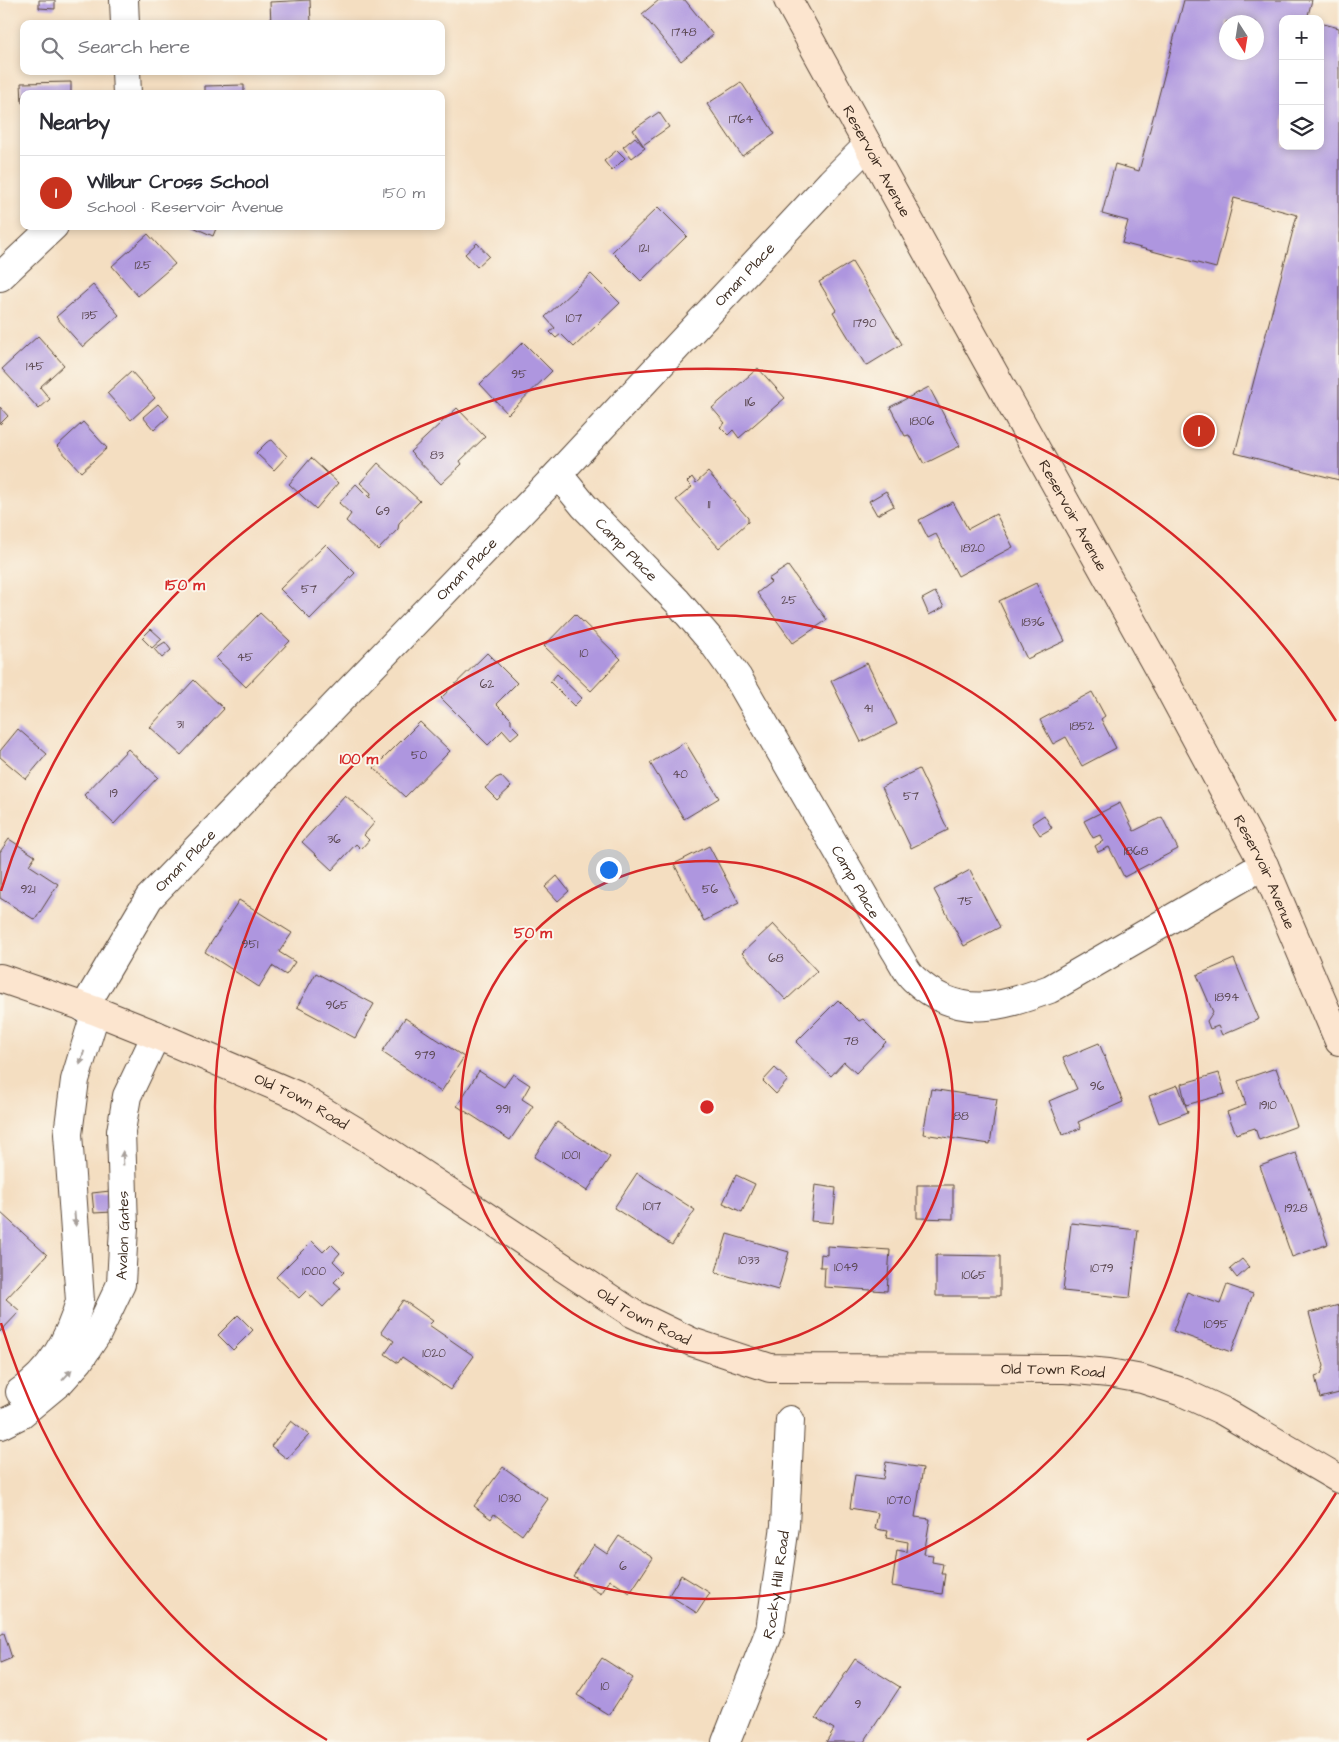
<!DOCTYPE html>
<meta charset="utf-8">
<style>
:root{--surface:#fff;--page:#f2f2f3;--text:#2b2b33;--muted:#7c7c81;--line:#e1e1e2;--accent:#c8321e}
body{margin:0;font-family:"Architects Daughter",sans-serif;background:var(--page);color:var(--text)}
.controls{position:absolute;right:15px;top:15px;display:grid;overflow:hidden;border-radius:10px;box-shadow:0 2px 8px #0003}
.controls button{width:45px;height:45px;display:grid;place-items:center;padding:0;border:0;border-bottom:1px solid var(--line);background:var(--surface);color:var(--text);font:25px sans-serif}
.compass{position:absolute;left:1219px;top:15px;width:45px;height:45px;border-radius:50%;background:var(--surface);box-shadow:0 2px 8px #0003;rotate:168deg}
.you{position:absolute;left:608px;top:869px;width:18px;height:18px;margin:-12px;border:4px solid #fff;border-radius:50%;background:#1a73e8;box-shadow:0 0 0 8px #1a73e833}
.badge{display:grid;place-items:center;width:32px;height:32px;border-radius:50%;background:var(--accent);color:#fff;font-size:16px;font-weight:700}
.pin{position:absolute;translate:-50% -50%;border:2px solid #fff;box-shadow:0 1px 5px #0006}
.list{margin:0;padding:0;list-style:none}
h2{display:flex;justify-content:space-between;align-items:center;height:65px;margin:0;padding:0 20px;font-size:21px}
h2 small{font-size:16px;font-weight:400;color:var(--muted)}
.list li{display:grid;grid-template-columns:32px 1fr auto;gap:15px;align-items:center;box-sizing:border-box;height:75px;padding:0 20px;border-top:1px solid var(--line)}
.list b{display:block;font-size:19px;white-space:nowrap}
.list p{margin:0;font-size:16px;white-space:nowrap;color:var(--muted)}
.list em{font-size:16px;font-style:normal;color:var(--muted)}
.icon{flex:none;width:28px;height:28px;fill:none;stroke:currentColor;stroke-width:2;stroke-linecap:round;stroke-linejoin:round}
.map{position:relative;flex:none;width:1339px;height:1742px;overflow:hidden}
.search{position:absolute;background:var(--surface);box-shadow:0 2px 8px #0003;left:20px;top:20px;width:425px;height:55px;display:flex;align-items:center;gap:12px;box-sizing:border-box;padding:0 18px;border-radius:10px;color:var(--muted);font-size:19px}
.panel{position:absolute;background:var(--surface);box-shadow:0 2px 8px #0003;left:20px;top:90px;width:425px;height:140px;border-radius:10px}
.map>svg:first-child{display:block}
.building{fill:#ae96df;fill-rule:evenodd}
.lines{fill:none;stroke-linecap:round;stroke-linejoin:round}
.minor-casing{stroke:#574536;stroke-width:30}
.secondary-casing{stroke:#574536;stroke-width:30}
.minor{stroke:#fff;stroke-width:28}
.secondary{stroke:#fce5cf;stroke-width:28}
.oneway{fill:#a79f9a}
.ring{fill:none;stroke:#d62828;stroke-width:2.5}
.labels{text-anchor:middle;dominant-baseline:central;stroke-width:4;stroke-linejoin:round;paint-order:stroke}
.number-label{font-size:12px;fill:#58454e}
.street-label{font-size:15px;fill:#3b2a1e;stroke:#fbf7ec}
.centre{fill:#d62828;stroke:#fbf7ec;stroke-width:2.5}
.ring-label{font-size:15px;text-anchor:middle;font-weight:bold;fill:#d62828;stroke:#fbf7ec;stroke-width:4;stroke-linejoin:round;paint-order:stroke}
</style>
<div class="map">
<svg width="1339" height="1742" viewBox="0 0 1339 1742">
<rect width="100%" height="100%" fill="#fbf7ec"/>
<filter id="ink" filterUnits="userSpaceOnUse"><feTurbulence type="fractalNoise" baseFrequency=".02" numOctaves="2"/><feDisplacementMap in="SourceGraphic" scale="10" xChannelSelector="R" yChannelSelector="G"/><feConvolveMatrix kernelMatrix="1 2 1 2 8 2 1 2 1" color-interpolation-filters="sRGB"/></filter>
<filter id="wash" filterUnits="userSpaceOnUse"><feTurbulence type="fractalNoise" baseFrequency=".0096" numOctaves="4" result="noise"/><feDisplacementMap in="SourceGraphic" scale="20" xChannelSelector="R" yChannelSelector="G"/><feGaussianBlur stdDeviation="1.12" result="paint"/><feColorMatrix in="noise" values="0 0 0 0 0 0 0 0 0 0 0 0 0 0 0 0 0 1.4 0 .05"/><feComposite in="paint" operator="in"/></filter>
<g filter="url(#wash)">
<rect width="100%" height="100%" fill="#f4dec1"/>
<g id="blocks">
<!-- building -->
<g class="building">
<path d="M39,0H55V9L39,8Z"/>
<path d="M310,0L311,24H271L270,2Z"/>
<path d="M659,0H685L713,35L681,61L642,14Z"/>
<path d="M1184,0H1312L1307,19H1283V146H1320V23L1339,28V480L1235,453L1297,215L1234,198L1216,268L1122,243L1128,221L1102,214L1115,164L1139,171ZM1226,22H1256V52H1226Z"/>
<path d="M71,82V94H24V103H22L21,83Z"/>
<path d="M741,82L775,134L742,156L707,104Z"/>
<path d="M244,85V94H205V86Z"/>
<path d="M659,112L669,127L643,145L633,130Z"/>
<path d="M635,137L645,148L632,158L623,147Z"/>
<path d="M617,150L625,158L612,171L604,161Z"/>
<path d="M658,207L687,236L641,281L612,252Z"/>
<path d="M191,226H217L213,236Z"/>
<path d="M148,234L175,264L138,296L112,266Z"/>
<path d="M477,243L489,256L477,267L465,254Z"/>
<path d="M852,262L902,344L866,366L833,312L836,310L819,282Z"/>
<path d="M591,274L620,303L574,347L561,334L556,338L550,332L555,328L545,317Z"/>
<path d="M93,285L119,315L83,347L56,317Z"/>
<path d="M38,336L64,365L40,387L50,399L39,409L2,369Z"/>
<path d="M523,342L552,371L508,414L480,384Z"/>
<path d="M758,368L785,398L739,438L733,430L728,435L720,427L725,423L712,408Z"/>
<path d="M131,371L155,398L131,420L107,393Z"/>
<path d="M929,387L960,446L924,464L909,435L905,436L890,407Z"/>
<path d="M158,404L169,416L154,430L143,417Z"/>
<path d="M0,407L8,416L0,424Z"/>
<path d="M457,408L485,437L460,461L462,464L441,484L410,452Z"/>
<path d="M83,422L107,448L81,472L57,446Z"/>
<path d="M272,440L287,456L274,470L256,453L267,442Z"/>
<path d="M311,458L338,483L316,509L289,484Z"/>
<path d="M378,463L420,501L399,523L398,529L378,550L346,521L351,514L339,503L356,484L370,498L371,493L360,483Z"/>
<path d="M708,472L748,518V522L719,548L676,500L692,487L687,482L692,477L696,483Z"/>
<path d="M886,491L894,506L877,515L869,501Z"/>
<path d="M953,502L968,529L996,514L1013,547L958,576L936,534L928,538L919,520Z"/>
<path d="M326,544L355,573L310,619L280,589Z"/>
<path d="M788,566L827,620L793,643L757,593L771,582L768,579Z"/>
<path d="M1036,583L1065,641L1027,659L999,601Z"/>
<path d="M935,592L944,607L929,615L922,599Z"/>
<path d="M260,613L290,641L246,687L216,658Z"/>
<path d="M575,614L621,659L591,691L544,646Z"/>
<path d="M151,629L162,639L152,648L142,638Z"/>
<path d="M165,642L171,650L162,658L154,649Z"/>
<path d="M487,653L517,683L496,704L511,719V724L519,732L511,739L503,730L488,745L441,698Z"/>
<path d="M867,663L897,724L861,742L831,681Z"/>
<path d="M557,674L582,698L574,706L550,682Z"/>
<path d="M194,680L224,709L181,755L150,727Z"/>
<path d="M1092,692L1105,716L1101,719L1116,748L1082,766L1066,737L1053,744L1040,720Z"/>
<path d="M420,722L450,751L405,797L374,768Z"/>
<path d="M18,729L47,754L26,779L0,757V751Z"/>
<path d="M685,742L719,798L684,819L650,763Z"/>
<path d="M128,749L158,777L114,824L84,795Z"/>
<path d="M919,769L948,830L911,848L882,787Z"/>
<path d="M501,776L511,787L497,800L485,788L496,778Z"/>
<path d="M345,795L375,822L364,835L369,840L361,849L356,844L332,870L302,842Z"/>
<path d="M1120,803L1134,831L1162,817L1178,849L1124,877L1109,847L1098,852L1095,846L1103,841L1100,835L1093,838L1084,821Z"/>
<path d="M1044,815L1052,828L1040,835L1032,823Z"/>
<path d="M9,839L35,856L29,865L58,884L35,920L0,898V852Z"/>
<path d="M709,846L739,903L704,921L674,864Z"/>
<path d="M970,870L1000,927L964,946L934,890Z"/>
<path d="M557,876L569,891L558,901L545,887Z"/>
<path d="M239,900L292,933L279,952L295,962L286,975L272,966L259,987L205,952Z"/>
<path d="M773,924L817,971L786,1000L742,953Z"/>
<path d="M1234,959L1259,1019L1222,1035L1218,1026L1210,1029L1207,1021L1213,1012L1197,975Z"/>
<path d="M316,973L374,1004L355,1038L297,1007Z"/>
<path d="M838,1000L859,1021L863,1019L886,1042L856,1073L844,1062L831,1076L796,1042Z"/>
<path d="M405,1018L464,1057L441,1092L382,1052Z"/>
<path d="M1099,1043L1123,1102L1078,1122L1081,1128L1063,1135L1049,1101L1077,1089L1063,1058Z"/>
<path d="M775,1068L788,1080L776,1094L763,1081Z"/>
<path d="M1276,1068L1297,1126L1259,1140L1255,1128L1236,1134L1227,1112L1246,1105L1238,1081Z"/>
<path d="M479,1071L504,1087L513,1074L530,1085L522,1099L533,1106L510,1140L457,1106Z"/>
<path d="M1219,1073L1225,1094L1186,1105L1181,1084Z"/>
<path d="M1178,1085L1188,1112L1159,1123L1149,1096Z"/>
<path d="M931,1089L997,1099L990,1144L923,1134Z"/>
<path d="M557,1122L610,1157L587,1191L534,1157Z"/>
<path d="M1296,1153L1328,1244L1292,1257L1260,1166Z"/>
<path d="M637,1173L695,1210L672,1245L614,1208Z"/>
<path d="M736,1175L755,1184L742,1212L723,1203Z"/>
<path d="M815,1185L836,1188L833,1223L811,1221Z"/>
<path d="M917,1185H953V1219L917,1218Z"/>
<path d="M110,1191L112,1212L94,1213L92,1193Z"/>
<path d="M0,1212L47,1255L6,1299L20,1311L0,1332Z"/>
<path d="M1071,1223L1138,1230L1130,1298L1063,1291Z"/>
<path d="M727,1234L789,1252L778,1290L718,1273L716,1271Z"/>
<path d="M312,1241L323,1252L331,1244L340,1253L333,1261L344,1272L334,1282L341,1288L323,1307L306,1291L299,1298L276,1277Z"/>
<path d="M827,1246L890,1250L887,1291L824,1287L825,1267H820L821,1254L827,1255Z"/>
<path d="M936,1255L1000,1256V1296H936Z"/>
<path d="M1242,1259L1249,1267L1237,1278L1230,1269Z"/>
<path d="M1227,1285L1253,1294L1231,1352L1173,1331L1187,1292L1220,1304Z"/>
<path d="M403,1300L433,1321L429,1325L474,1356L450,1390L402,1357L398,1363L385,1354L394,1341L381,1332Z"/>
<path d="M1339,1305V1393L1320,1398L1315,1376L1321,1374L1324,1366L1309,1313Z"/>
<path d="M238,1315L253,1330L233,1350L218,1335Z"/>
<path d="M291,1421L309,1435L287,1459L271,1446Z"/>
<path d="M886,1462L923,1468L915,1517L930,1519L924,1554L933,1555L932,1562L943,1564L941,1574H945L942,1594L892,1586L897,1550L907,1552L908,1542L886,1538L888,1531L875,1529L878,1513L850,1508L855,1475L883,1479Z"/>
<path d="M503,1467L548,1499L522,1535L494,1514L491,1519L474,1506Z"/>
<path d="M619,1536L653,1558L630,1593L610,1580L601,1594L573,1576L594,1545L607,1554Z"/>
<path d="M681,1575L710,1593L697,1613L669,1595Z"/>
<path d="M4,1633L12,1658L0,1663V1635Z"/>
<path d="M602,1658L633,1678L609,1715L577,1695Z"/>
<path d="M855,1659L900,1687L864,1742H826L834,1729L816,1718Z"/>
</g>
</g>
</g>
<g filter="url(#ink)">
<use href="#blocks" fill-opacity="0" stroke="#574536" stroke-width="1"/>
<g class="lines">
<defs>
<g id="minor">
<path d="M124,0L125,24"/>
<path d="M126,71L127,94"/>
<path d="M0,277L54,226"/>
<path id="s1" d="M558,474L584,506L677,601L713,643L738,678L895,950C901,959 906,972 914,979C959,1020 998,1008 1050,989L1264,865"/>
<path id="s2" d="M84,1008L149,898L558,474L831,182L868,145"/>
<path d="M20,1392C52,1371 70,1337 80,1301L68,1134L75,1080L96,1011"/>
<path id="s3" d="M0,1425L20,1415L61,1381L79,1361L97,1334L121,1284L124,1227L121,1131L127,1096L156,1035"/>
<path id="s4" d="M726,1742L770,1630L785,1526L790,1420"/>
</g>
<g id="secondary">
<path id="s5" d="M788,0L956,305L1169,688L1264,865L1339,1041"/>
<path id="s6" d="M0,978L96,1011L156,1035L296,1095L369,1139L632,1313L692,1342L770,1368L1065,1369L1109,1373L1142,1379L1182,1392L1223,1411L1339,1479"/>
</g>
</defs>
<!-- minor casing -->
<use href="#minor" class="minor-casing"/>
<!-- secondary casing -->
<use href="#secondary" class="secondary-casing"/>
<!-- minor -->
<use href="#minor" class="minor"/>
<!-- secondary -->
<use href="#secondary" class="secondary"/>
</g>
<!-- one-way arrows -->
<defs><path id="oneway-solid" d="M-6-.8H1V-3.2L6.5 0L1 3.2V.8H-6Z" transform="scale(1.25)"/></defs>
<g class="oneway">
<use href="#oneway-solid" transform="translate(82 1058) rotate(107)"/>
<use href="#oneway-solid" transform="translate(123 1158) rotate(-93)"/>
<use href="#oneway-solid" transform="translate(75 1219) rotate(85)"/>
<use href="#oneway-solid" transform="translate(67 1375) rotate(-48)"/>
</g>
</g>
<!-- distance rings -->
<g class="ring">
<circle cx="707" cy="1107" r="246"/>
<circle cx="707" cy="1107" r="492"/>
<path d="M1336 1493A738 738 0 0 1 1087 1740M327 1740A738 738 0 0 1 1 1323M1 891A738 738 0 0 1 1336 721"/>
</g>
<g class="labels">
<!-- number labels -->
<g class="number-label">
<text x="684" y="32">1748</text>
<text x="741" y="119">1764</text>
<text x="644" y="248">121</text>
<text x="143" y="265">125</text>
<text x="90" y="315">135</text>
<text x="574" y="318">107</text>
<text x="865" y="323">1790</text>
<text x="35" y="366">145</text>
<text x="519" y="374">95</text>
<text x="750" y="402">116</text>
<text x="922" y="421">1806</text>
<text x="437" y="455">83</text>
<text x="709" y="504">11</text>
<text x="383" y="511">69</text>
<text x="973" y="548">1820</text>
<text x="309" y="589">57</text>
<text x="789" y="600">25</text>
<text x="1033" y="622">1836</text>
<text x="584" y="653">10</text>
<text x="245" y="657">45</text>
<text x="487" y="684">62</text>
<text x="868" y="708">41</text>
<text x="180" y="724">31</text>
<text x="1082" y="726">1852</text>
<text x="419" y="755">50</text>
<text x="680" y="774">40</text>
<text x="114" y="793">19</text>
<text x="911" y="796">57</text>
<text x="334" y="839">36</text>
<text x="1136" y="851">1868</text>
<text x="28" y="889">921</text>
<text x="710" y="889">56</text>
<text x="965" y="901">75</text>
<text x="250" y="944">951</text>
<text x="776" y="958">68</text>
<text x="1227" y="997">1894</text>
<text x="337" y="1005">965</text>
<text x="851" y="1041">78</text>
<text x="425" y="1055">979</text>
<text x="1097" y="1086">96</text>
<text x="1268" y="1105">1910</text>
<text x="503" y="1109">991</text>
<text x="961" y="1116">88</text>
<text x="571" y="1155">1001</text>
<text x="652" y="1206">1017</text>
<text x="1296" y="1208">1928</text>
<text x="749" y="1260">1033</text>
<text x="846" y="1267">1049</text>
<text x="1102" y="1268">1079</text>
<text x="314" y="1271">1000</text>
<text x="974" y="1275">1065</text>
<text x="1216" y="1324">1095</text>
<text x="434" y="1353">1020</text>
<text x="510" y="1498">1030</text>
<text x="899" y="1500">1070</text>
<text x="623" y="1566">6</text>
<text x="605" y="1686">10</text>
<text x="858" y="1704">9</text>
</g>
<!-- street labels -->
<g class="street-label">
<text stroke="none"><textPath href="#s5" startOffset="184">Reservoir Avenue</textPath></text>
<text stroke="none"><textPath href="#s2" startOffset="990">Oman Place</textPath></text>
<text stroke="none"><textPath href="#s5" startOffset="589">Reservoir Avenue</textPath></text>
<text stroke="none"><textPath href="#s1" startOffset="102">Camp Place</textPath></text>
<text stroke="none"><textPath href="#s2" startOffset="585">Oman Place</textPath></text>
<text stroke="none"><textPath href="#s2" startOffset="180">Oman Place</textPath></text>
<text stroke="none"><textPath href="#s5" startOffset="994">Reservoir Avenue</textPath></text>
<text stroke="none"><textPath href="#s1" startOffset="508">Camp Place</textPath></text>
<text stroke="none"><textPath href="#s6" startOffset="326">Old Town Road</textPath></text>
<text stroke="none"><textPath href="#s3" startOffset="239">Avalon Gates</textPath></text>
<text stroke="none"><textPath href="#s6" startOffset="731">Old Town Road</textPath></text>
<text stroke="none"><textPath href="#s6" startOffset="1151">Old Town Road</textPath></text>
<text stroke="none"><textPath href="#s4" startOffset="166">Rocky Hill Road</textPath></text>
</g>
</g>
<circle cx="707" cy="1107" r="8" class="centre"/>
<g class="ring-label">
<text x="185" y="590">150 m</text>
<text x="359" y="764">100 m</text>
<text x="533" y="938">50 m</text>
</g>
</svg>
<div class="controls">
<button>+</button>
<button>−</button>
<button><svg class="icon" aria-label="layers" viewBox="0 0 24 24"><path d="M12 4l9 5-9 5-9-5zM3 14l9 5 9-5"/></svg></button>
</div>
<svg class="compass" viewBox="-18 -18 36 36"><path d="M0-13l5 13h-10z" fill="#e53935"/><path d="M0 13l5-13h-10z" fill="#7c7c81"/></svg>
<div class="you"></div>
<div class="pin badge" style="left:1199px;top:431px">1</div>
<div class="search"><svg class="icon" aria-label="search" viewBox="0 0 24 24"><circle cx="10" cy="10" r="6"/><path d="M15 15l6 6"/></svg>Search here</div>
<section class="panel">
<h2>Nearby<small></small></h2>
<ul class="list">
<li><span class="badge">1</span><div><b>Wilbur Cross School</b><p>School · Reservoir Avenue</p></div><em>150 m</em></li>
</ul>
</section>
</div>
